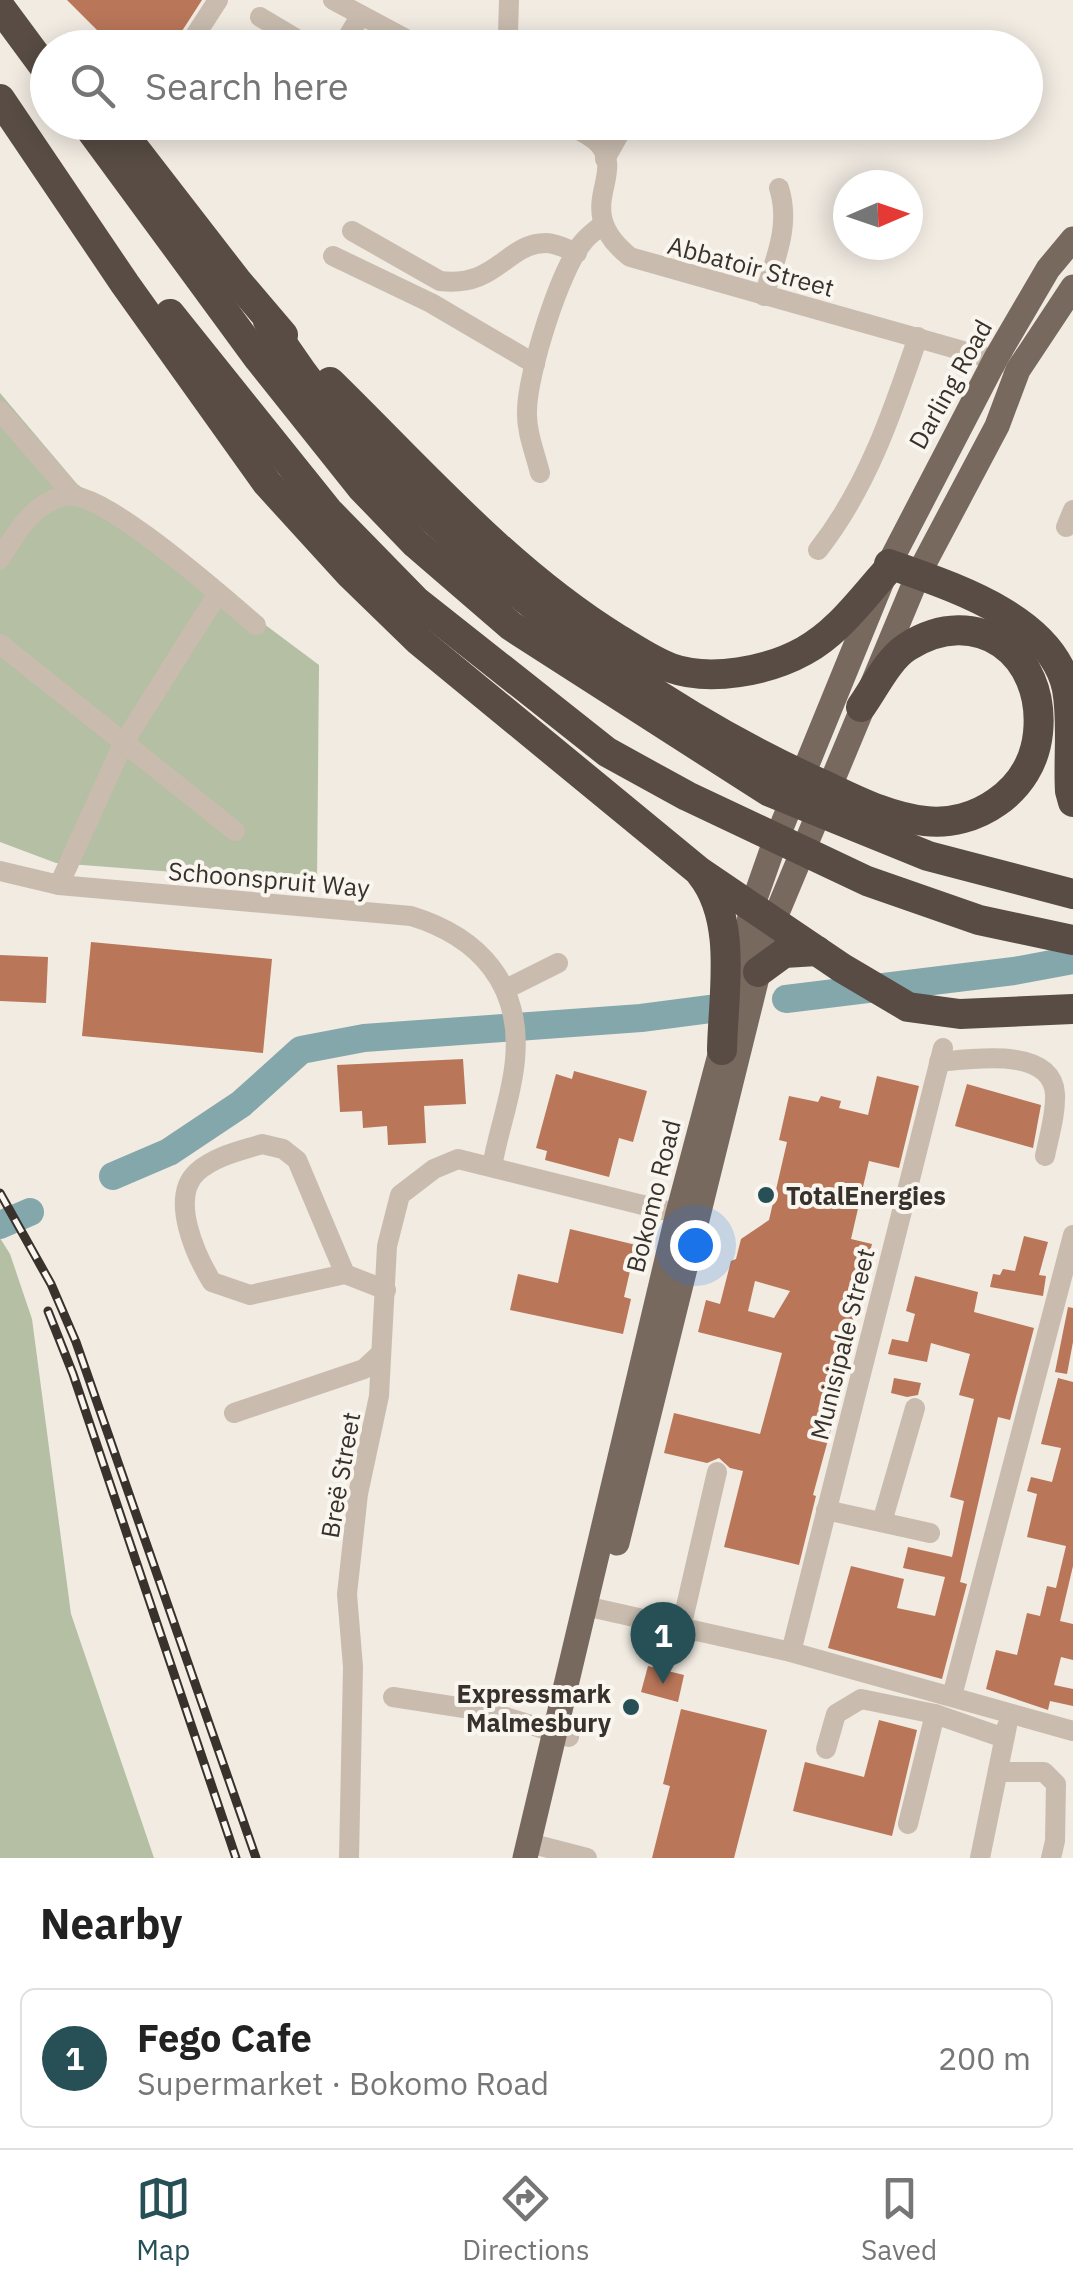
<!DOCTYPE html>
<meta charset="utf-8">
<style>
:root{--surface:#fff;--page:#f2f2f2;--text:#222;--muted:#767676;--line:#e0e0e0;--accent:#265056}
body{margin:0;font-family:"IBM Plex Sans",sans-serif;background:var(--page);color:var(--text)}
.compass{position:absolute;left:833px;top:170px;width:90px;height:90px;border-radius:50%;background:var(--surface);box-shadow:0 5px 25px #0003;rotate:88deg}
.you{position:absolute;left:695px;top:1245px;width:35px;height:35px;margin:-25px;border:8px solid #fff;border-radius:50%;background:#1a73e8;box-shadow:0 0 0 15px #1a73e833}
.badge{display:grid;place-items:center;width:65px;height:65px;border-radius:50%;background:var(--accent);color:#fff;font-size:32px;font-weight:700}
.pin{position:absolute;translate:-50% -82px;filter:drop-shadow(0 2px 5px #0008)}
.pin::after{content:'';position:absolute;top:52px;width:35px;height:30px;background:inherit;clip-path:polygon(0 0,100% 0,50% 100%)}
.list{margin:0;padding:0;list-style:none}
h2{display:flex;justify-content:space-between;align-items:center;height:130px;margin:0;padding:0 40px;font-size:42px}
h2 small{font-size:32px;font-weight:400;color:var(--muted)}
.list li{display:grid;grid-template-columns:65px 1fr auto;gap:30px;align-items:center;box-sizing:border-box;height:140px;margin:0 20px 20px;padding:0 20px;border:2px solid var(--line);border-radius:15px}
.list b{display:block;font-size:38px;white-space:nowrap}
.list p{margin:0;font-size:32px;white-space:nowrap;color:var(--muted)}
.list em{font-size:32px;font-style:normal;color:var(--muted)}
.icon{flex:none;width:55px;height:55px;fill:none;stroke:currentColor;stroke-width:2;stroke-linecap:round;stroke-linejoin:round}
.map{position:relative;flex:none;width:1073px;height:1858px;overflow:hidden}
.search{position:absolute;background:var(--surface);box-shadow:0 5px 25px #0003;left:30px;right:30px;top:30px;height:110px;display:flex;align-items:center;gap:25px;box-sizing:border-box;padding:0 35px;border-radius:55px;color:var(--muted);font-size:38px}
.sheet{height:290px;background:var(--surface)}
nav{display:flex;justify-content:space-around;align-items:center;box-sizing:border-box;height:140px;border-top:2px solid var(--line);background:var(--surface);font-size:28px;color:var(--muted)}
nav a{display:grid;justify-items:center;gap:5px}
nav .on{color:var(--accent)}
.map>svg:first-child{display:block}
.green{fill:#b4bfa3}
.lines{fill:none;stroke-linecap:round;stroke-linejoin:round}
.river{stroke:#84a7ab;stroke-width:28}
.building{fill:#b97659;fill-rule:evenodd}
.minor{stroke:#c9bcaf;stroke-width:20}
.major{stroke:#78695f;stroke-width:25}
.highway{stroke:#584c44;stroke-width:30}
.rail-casing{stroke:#38312c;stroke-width:9}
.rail{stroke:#f9f5ef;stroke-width:5;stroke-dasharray:15;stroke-linecap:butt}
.poi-dot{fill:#265056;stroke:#f9f5ef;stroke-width:4}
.labels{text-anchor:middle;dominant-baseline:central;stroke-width:8;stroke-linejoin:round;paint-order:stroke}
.street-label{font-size:25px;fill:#38312c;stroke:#f9f5ef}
.poi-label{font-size:25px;font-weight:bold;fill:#38312c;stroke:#f9f5ef;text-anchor:start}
</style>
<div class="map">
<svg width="1073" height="1858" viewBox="0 0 1073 1858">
<rect width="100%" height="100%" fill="#f1ebe2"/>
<!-- green -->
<g class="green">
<path d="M0,393L77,484L319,665L317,883L56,863L0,842Z"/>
<path d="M0,1238L10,1254L32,1319L71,1614L154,1858H0Z"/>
</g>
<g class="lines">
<!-- river -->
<g class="river">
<path d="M786,999L1014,971L1073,960"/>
<path d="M113,1176L169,1152L241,1104L301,1050L364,1038L641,1018L710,1009"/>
<path d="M0,1225L30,1212"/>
</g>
</g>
<!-- building -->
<g class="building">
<path d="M67,0H202L182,31L165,48H123L107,32L103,36Z"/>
<path d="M91,942L272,959L263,1053L82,1036Z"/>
<path d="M0,955L48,957L46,1003L0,1001Z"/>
<path d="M463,1059L466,1104L424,1106L426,1143L388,1145L387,1126L363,1128L362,1111L340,1112L337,1065Z"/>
<path d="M574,1071L647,1091L633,1142L619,1138L609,1177L545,1160L547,1151L536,1148L556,1074L572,1079Z"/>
<path d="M877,1076L919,1086L899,1168L869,1161L851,1239L872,1244L838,1379L844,1381L813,1495L816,1496L799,1565L724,1547L743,1471L730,1468L719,1458L707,1463L664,1453L674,1413L760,1434L782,1353L698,1332L706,1300L720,1304L731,1261L736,1259L741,1239L769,1220L787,1142L779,1140L789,1096L818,1102L821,1096L841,1101L839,1108L868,1115ZM755,1281L790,1291L774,1318L748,1311Z"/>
<path d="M967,1084L1041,1105L1033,1148L955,1126Z"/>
<path d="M570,1229L636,1245L624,1297L631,1299L623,1334L510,1310L518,1274L558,1283Z"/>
<path d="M1024,1236L1048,1242L1039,1275L1046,1276L1043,1296L990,1287L993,1274L1000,1275L1003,1269L1015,1271Z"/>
<path d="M915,1276L978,1292L974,1312L1034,1328L1010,1420L998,1417L960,1582L967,1584L942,1679L828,1648L851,1566L904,1579L897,1608L935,1616L945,1577L903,1568L908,1547L952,1557L964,1501L950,1497L974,1399L959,1395L970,1354L931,1343L927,1362L888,1354L892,1339L908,1342L915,1314L906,1311Z"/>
<path d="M1068,1307L1073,1308V1342L1067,1374L1055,1372Z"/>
<path d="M894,1378L921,1383L918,1395L907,1397L891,1393Z"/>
<path d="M1058,1378L1073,1382V1566L1060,1621L1073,1624V1660L1061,1657L1054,1685L1073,1689V1706L1050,1701L1048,1710L986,1689L996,1650L1017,1655L1027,1613L1040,1616L1047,1586L1056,1588L1066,1546L1027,1537L1037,1494L1027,1491L1031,1477L1052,1482L1061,1448L1041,1444Z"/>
<path d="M648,1666L684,1675L678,1702L641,1692Z"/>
<path d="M681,1709L767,1730L734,1858H652L670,1786L663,1784Z"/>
<path d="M879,1720L917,1730L892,1836L793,1811L805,1762L864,1777Z"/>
</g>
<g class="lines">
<!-- minor -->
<g class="minor">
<path d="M333,0L423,48"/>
<path d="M509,0L508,33L520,48"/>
<path d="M260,17L312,48"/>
<path d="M187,48L218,0"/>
<path d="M341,48L361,15"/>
<path d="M565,122C575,129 591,135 599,144C627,177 570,209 630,257L1006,363"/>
<path d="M605,159L626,122"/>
<path d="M352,231L440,281C497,288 506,243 546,243C556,243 567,249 577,253"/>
<path d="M333,256L431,303L535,364"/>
<path d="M764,296C775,259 791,226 779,188"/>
<path d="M0,411L74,496"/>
<path d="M540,473C535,453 526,431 527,411C527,375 560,268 584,241C589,235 596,230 602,225"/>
<path d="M1066,527L1073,510"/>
<path d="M818,550C867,488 893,411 918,337"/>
<path d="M0,559C17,532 31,504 65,496C100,487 225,599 256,625"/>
<path d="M0,644L235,831"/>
<path d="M0,871L59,885L411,916C480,937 522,985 515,1060C512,1096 498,1131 492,1167"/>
<path d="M59,885L123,744L218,593"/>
<path d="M506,989L558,963"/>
<path d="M939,1062C971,1059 1052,1046 1055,1094C1056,1114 1049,1136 1045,1156"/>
<path d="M262,1144L283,1149L297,1160L345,1274L250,1295L212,1282C196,1256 169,1198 197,1172C215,1156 240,1151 262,1144Z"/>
<path d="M345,1274L386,1290"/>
<path d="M234,1413L364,1369L380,1354"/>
<path d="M826,1510L930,1533"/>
<path d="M882,1522L915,1408"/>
<path d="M585,1606L791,1652L1073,1731"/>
<path d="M681,1628L717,1472"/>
<path d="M791,1652L943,1048"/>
<path d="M952,1696L1073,1235"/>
<path d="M393,1697L490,1712L569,1737"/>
<path d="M826,1749L836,1714L861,1699L935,1714L1004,1738"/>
<path d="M999,1772H1044L1056,1784L1055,1841L1051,1858"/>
<path d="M908,1824L935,1714"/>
<path d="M529,1843L587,1858"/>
<path d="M349,1858L353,1667L347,1594L358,1494L379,1396L387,1246L400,1195L434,1169L458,1159L691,1217"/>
<path d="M980,1858L1007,1726"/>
</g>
<!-- major -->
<g class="major">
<path d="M734,993L752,907L772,850L889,564L996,358L1048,269L1073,239"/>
<path d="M617,1543L767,937L918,575L997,426L1018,370L1073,287"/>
<path d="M525,1858L678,1213L726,1032"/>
</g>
<!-- highway -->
<g class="highway">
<path d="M0,7L48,72"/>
<path d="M0,99L125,284L267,483L349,573L419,641L700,872L842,968L908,1007L960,1014L1073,1009"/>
<path d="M85,122L259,359L361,487L416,544L511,626L768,791L928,856L1073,894"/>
<path d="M114,122L237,281L283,335"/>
<path d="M170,314L328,511L416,601L607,752L687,796L867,881L979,920L1073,940"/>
<path d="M268,321C320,406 391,483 466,549C575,645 693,727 826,786C858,801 889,817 925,821C950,824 976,817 997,802C1020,786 1035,762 1038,733C1046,654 977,602 907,647C888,659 874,689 861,707"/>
<path d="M330,382C421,471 509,572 618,639C635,649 652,661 671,668C710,682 768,671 804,651C837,633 860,601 885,573"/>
<path d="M889,564C950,586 1052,617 1067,689C1073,722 1068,758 1070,791L1073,802"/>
<path d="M701,874C738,920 723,995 722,1050"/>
<path d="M758,972L784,953L817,951"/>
</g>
<defs>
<g id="rail">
<path d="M0,1193L51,1284L76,1342L256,1858"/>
<path d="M48,1311L73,1374L236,1858"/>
</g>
</defs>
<!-- rail casing -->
<use href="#rail" class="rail-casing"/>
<!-- rail -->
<use href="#rail" class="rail"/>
</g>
<!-- markers -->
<g class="poi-dot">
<circle cx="766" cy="1195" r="10"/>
<circle cx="631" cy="1707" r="10"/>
</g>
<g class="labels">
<!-- street labels -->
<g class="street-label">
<text transform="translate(751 266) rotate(15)">Abbatoir Street</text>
<text transform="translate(950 384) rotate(-61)">Darling Road</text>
<text transform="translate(269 879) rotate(5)">Schoonspruit Way</text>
<text transform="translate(653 1196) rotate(-76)">Bokomo Road</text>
<text transform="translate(842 1344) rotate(-76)">Munisipale Street</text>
<text transform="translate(340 1475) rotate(-80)">Breë Street</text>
</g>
<!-- poi labels -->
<g class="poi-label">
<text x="786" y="1195">TotalEnergies</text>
<text x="611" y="1693" text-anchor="end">Expressmark<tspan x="611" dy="29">Malmesbury</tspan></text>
</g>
</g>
</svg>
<svg class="compass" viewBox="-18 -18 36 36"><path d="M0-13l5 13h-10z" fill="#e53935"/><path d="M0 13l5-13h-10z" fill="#767676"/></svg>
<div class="you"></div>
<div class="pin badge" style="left:663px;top:1684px">1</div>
<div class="search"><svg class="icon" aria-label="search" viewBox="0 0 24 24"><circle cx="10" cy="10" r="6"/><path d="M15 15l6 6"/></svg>Search here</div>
</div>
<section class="sheet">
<h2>Nearby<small></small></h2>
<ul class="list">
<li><span class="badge">1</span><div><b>Fego Cafe</b><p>Supermarket · Bokomo Road</p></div><em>200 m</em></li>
</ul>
</section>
<nav>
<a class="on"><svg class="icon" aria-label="map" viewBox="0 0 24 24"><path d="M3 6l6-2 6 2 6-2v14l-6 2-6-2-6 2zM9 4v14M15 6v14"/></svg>Map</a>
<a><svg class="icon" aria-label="directions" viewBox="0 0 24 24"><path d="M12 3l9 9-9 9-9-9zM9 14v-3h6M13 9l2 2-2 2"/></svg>Directions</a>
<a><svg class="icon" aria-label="saved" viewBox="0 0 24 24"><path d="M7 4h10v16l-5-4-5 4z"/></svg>Saved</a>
</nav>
